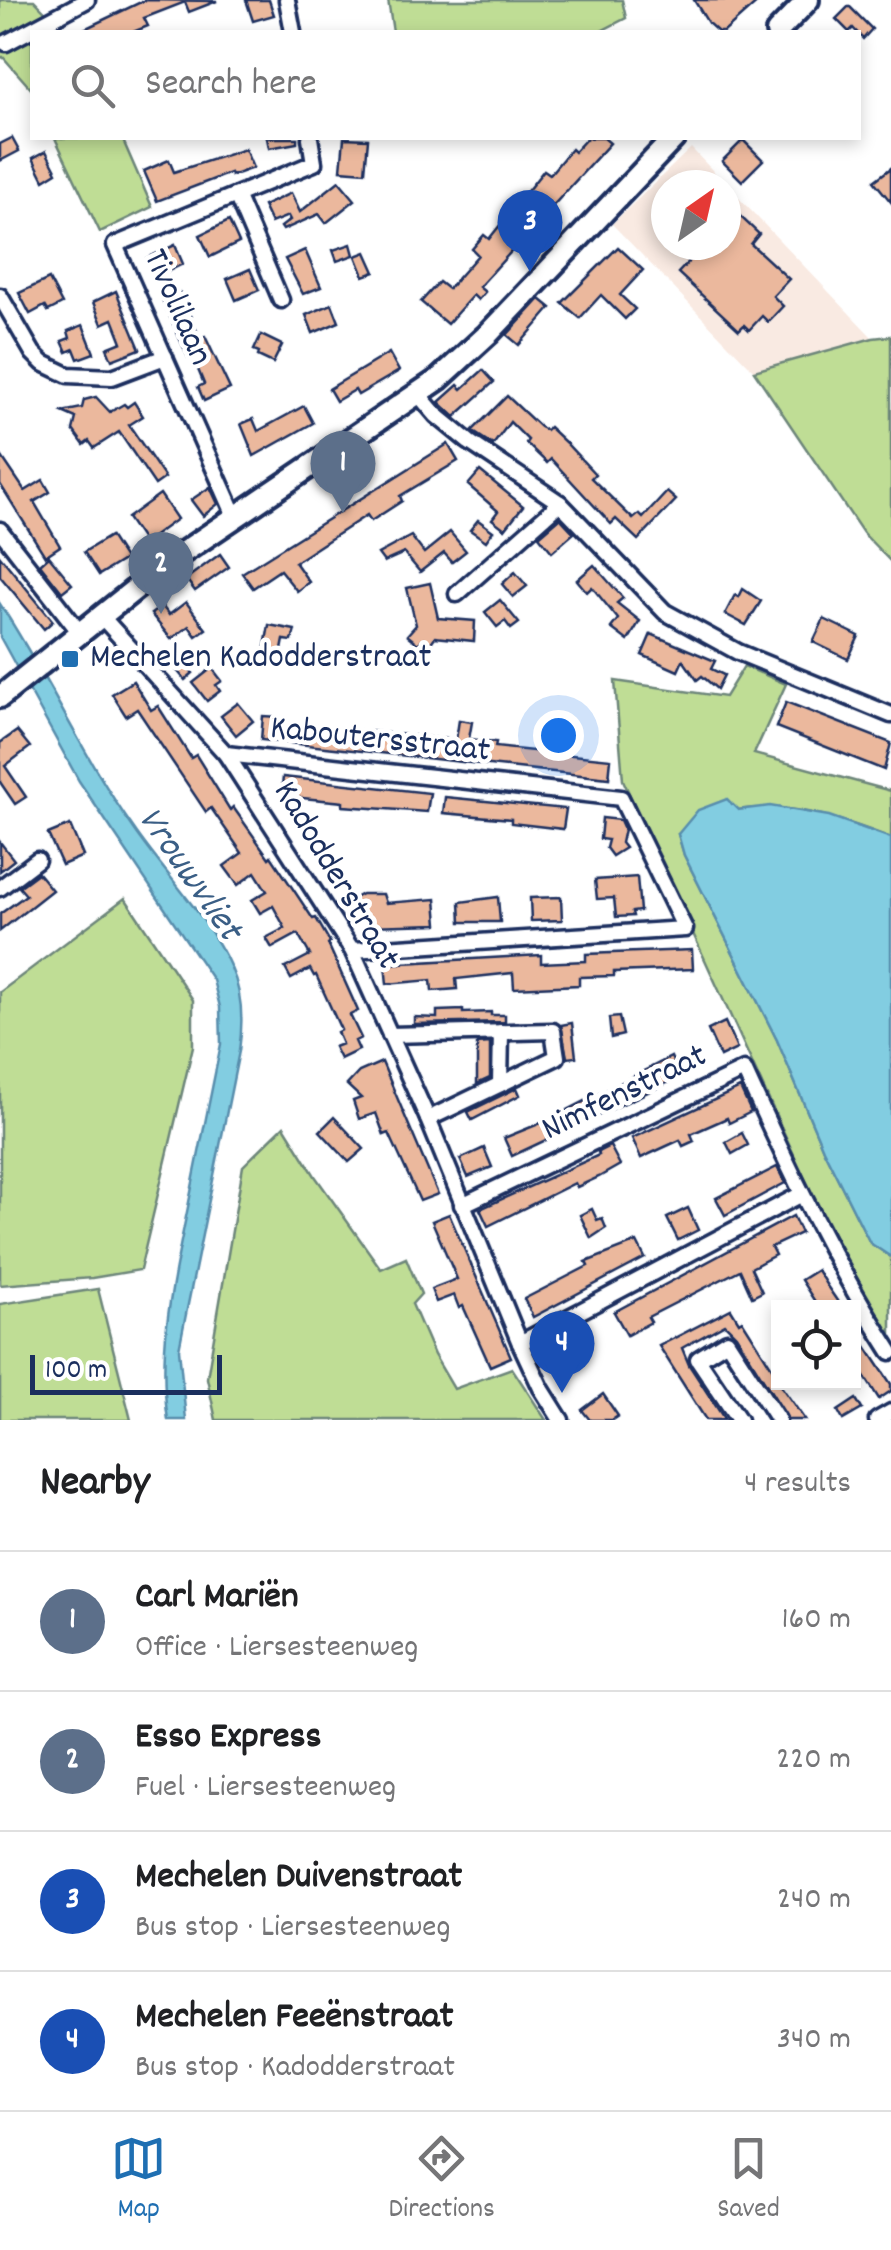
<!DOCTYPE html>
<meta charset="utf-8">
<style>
:root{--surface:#fff;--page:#f2f2f2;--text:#202124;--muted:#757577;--line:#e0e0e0;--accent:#1f6fb2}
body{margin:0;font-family:Dekko,sans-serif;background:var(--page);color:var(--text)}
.controls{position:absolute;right:30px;bottom:30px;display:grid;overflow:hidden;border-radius:0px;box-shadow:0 5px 15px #0003}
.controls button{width:90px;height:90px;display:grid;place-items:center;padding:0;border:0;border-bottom:2px solid var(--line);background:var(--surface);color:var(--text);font:50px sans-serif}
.compass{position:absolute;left:651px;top:170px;width:90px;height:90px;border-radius:50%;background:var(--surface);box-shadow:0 5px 15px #0003;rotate:34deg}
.scale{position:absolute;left:30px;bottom:25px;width:192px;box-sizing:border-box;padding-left:10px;border:5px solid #1b2f5e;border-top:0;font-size:28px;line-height:35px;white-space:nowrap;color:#1b2f5e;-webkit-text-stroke:8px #fff;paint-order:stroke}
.you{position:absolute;left:558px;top:735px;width:35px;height:35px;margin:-25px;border:8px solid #fff;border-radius:50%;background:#1a73e8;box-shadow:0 0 0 15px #1a73e833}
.badge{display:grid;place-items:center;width:65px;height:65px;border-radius:50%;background:var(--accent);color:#fff;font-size:32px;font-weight:700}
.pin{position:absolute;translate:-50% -82px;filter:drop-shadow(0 2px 5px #0008)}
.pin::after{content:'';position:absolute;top:52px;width:35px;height:30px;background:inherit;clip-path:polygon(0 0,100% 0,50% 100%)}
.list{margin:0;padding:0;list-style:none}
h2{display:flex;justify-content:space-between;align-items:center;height:130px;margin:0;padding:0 40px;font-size:42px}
h2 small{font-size:32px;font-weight:400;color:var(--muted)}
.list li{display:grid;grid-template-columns:65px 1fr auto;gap:30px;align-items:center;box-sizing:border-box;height:140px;padding:0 40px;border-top:2px solid var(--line)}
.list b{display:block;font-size:38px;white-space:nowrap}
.list p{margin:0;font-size:32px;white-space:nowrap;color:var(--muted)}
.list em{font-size:32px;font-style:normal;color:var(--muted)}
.icon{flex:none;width:55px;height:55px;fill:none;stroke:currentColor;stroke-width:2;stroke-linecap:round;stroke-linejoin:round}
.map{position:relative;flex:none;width:891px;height:1420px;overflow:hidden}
.search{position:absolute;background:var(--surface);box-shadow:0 5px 15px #0003;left:30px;right:30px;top:30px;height:110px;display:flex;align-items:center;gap:25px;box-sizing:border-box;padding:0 35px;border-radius:0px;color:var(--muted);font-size:38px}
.sheet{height:690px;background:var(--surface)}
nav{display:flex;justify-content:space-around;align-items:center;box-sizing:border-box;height:140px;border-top:2px solid var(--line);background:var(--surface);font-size:28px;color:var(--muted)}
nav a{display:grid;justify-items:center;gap:5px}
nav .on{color:var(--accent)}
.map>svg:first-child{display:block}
.built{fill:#f9eae2;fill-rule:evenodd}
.green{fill:#bfdd95;stroke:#6d867a;stroke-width:2.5}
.water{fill:#82cde1;stroke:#598ead;stroke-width:2.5}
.building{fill:#ebb89d;stroke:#1b2f5e;stroke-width:2.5}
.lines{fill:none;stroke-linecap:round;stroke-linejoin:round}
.street-casing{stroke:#1b2f5e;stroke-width:21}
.secondary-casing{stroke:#1b2f5e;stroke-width:28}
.street{stroke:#fff;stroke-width:14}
.secondary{stroke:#fff;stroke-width:20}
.poi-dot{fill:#1f6fb2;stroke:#fff;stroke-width:4}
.labels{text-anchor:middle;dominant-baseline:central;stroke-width:9;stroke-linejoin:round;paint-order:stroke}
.street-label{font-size:35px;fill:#1b2f5e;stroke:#fff}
.poi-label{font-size:35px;fill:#1b2f5e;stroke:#fff;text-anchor:start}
.water-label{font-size:38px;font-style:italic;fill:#3a5e85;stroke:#fff}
</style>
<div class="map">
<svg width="891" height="1420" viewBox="0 0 891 1420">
<rect width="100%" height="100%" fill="#fff"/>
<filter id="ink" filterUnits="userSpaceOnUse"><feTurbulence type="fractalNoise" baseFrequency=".01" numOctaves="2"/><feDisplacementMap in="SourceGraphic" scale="20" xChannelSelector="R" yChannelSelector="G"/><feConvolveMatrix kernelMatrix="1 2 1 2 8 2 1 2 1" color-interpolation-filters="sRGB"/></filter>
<g filter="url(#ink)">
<!-- built -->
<path class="built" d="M691,148L873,338L754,371L612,224ZM666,185H726V245H666Z"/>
<!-- green -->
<g class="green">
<path d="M0,0H34L65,32H32V90L3,57L0,58Z"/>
<path d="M388,0H622L626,18L599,32H393Z"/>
<path d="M55,138H122L152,207L100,232Z"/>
<path d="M891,336V562L863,533L754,371L873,338Z"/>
<path d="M744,666L786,684L754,754L891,791V838C842,819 789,801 737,810C718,814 697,827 678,834L684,855L777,1040L823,1149L870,1243L891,1257V1339L865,1299L811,1192L623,780L615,681L725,697Z"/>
<path d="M125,898L193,1000V1046L140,1270L92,1278L0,1285V992Z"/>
<path d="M284,1126L315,1176L381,1269L406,1258L421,1294L412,1304L434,1355L454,1389L512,1368L546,1420H216L207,1378L243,1166Z"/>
<path d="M98,1289L131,1420H0V1304Z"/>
</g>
<!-- water -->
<g class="water">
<path d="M0,604C48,677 84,758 134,829C164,873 210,919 231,968C243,994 243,1024 239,1051L179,1349L186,1420H168C157,1349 173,1281 187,1212C198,1156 210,1100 221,1044L220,1007L213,980L79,781L0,637Z"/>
<path d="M727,799L738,810L770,806L829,816L891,838V1257L870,1243L823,1149L777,1040L684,855L678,834L698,810Z"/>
</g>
<!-- building -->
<g class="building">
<path d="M145,0L217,1L189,12L185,2L144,18L148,26L133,32H78Z"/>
<path d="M246,0H269L274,15L253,21Z"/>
<path d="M694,0H760L724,32H718L708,23Z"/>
<path d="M849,6L872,29L863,39L853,28L849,32L836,19Z"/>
<path d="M12,138L19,151L0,161V144Z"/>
<path d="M267,138H297V143L269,148Z"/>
<path d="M344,138L368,139L365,172L341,170Z"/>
<path d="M587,138H604L610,143L479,287L485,292L478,300L473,295L447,324L421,302L439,282L448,289L478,255L472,249L484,235L489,239L544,170L550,174L571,149L574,152Z"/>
<path d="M743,140L763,160L742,181L722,161Z"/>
<path d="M245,149L253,168L231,176L230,173L157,201L144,171L169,160L174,172Z"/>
<path d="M46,151L57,172L44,180L33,158Z"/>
<path d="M891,168V202L874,181Z"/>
<path d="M339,181L355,200L326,223L319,214L283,230L281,227L290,220L288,216L271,223L263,206L291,193L300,212Z"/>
<path d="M726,203L759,234L751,244L789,279L773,296L783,306L768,322L762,316L749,330L744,325L739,330L678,273L695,255L684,245H726Z"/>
<path d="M229,221L239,243L210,257L200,235Z"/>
<path d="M351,244L354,255L337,261L333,250Z"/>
<path d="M175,245L183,264L156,277L147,258Z"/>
<path d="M618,247L643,270L620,295L635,309L625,319L601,295L580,318L562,303Z"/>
<path d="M305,250L321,287L303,294L285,259Z"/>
<path d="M366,252L375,272L364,276L356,256Z"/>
<path d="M250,269L259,290L236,300L227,279Z"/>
<path d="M49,279L62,304L48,311L45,306L30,314L19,293Z"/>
<path d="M116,291L140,349L112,360L107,348L122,342L113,319L102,324L93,302Z"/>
<path d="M180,293L200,338L205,336L230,389L204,401L198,387L204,384L192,355L188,357L163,301Z"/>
<path d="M540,299L551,308L519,345L507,335Z"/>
<path d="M332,304L339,322L313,333L306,315Z"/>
<path d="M83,325L94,353L78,359L74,349L67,352L62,341L70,338L68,331Z"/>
<path d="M261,335L282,345L273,363L258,356L259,352L254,350Z"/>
<path d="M389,353L399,371L358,395L355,390L336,401L329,389Z"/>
<path d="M483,370L494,382L455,417L439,402L458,385L462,389Z"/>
<path d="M507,396L540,427L546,430L549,427L566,443L595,474L591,478L633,519L639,514L643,518L667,492L676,500L638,540L616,519L611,524L551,459L547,463L526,443L528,440L510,422L493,445L472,431Z"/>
<path d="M96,397L110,412L124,404L127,407L134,402L143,416L129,425L165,478L155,485L119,432L94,448L89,441L84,445L73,430L76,418L62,412L82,408L84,400Z"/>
<path d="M304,406L313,423L254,456L241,424L253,419L258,431Z"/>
<path d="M448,444L458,461L400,496L402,501L371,521L367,515L295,562L309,582L297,591L280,570L253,588L242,573Z"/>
<path d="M0,454L25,491L43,480L50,492L34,502L60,546L45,556L0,484Z"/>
<path d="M480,471L523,506L505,529L492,519L498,511L468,485Z"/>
<path d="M210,487L218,504L203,516L191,500Z"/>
<path d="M160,494L177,519L144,543L127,518Z"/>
<path d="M560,518L574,533L552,552L539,536Z"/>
<path d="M478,520L493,531L486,541L470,530Z"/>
<path d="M450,532L466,551L452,562L444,553L420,572L404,553L384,562L378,554L411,536L424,553Z"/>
<path d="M110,536L125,559L99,575L84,552Z"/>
<path d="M220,554L229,567L195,591L186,579Z"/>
<path d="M0,556L53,621L44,629L0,576Z"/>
<path d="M49,556L72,584L62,592L40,564Z"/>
<path d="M594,565L623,598L617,603L640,621L628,641L611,628L618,619L592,587L587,592L577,580Z"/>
<path d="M515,572L527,586L513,597L502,584Z"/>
<path d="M430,583L438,618L475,621L474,641L435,637L430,644L423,639L418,644L407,635L416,625L407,588Z"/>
<path d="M743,589L761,601L746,625L725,614L735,595L739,597Z"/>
<path d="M500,600L519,623L511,629L505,621L497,627L485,612Z"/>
<path d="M186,602L206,629L196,636L189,626L171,639L151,614L162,606L169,615Z"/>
<path d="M824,619L859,636L848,659L813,642Z"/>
<path d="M269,625L295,630L292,641L284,640L279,665L267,663L269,653L264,652Z"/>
<path d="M651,634L715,661L711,669L724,675L717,689L702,676L697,680L683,660L678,671L642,655Z"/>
<path d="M182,660L193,673L185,680L174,667Z"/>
<path d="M212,668L222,681L216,685L220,691L207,701L193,683Z"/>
<path d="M133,681L151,710L158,706L191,758L196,755L230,810L233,807L269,858L271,856L313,919L316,918L330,942L328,944L358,1011L350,1015L361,1038L355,1041L359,1050L340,1059L334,1047L342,1044L337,1032L341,1030L316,975L314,976L310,969L291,979L285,968L310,955L298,934L272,948L266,938L285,928L273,906L260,913L252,900L267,891L255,872L238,885L224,866L242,853L211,808L206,812L137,709L126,716L112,694Z"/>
<path d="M786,702L891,743L884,770L776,727Z"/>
<path d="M238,703L253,721L236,735L221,716Z"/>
<path d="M263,716L279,717V722L456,740L459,720L472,722L469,739L496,742L495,747L611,759L609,778L261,740Z"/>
<path d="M17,731L30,747L5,766L26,797L15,804L0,782V743Z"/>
<path d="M283,777L430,793L427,812L343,806V802L281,796Z"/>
<path d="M445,797L566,809L563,829L511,823V819L443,813Z"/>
<path d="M602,818L620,820L624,829L621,843L625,848L612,856L606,848L608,840L600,839Z"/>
<path d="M70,825L83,856L62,865L48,834Z"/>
<path d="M0,842L14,860L0,871Z"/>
<path d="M38,873L52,890L0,931V914L26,895L19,887Z"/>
<path d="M637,877L640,911L632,912L633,916L616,917L614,898L597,899L595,880Z"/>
<path d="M362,894H383L386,903L436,899L438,924L368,926L351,900Z"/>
<path d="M498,897L500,922H461L460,902Z"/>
<path d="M561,897L562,920L531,921L530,898Z"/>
<path d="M692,950L693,969L614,972V976L579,977V985L514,988L513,973L456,979L457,989L432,991L431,980L387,984L385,964L541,955V963L586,961V954Z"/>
<path d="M463,1010V1013L491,1012V1015H505V1022L414,1024V1017L437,1018V1011Z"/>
<path d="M619,1017L623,1035L611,1038L609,1018Z"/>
<path d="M725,1022L737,1049L720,1057L708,1030Z"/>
<path d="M572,1023L576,1057L567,1058L561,1025Z"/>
<path d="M490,1043V1078L477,1084V1044Z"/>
<path d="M671,1057L680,1077L512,1156L504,1138L546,1121Z"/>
<path d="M382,1062L438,1194L420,1201L389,1133L384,1135L376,1113L359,1119L353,1101L361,1098L347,1085L359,1072Z"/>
<path d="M517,1088L520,1095L472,1120L468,1112Z"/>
<path d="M740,1088L751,1112L729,1123L727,1118L691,1134L694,1141L683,1146L680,1140L641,1158L632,1138Z"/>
<path d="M334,1117L364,1149L349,1162L320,1131Z"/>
<path d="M742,1133L748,1145L732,1154L726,1142Z"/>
<path d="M610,1146L620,1165L599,1177L577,1187L575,1183L488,1226L480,1209L599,1155L598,1152Z"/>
<path d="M484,1148L492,1167L468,1177L460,1159Z"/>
<path d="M777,1167L785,1183L725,1215L716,1198Z"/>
<path d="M688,1208L698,1230L678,1240L667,1218Z"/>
<path d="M592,1209L597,1220L602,1218L606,1228L591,1238L580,1215Z"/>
<path d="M449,1214L511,1357L490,1366L463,1306L459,1308L454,1295L436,1302L431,1289L457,1279L432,1221Z"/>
<path d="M793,1216L801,1233L771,1247L775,1255L751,1268L762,1292L752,1297L740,1270L648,1317L651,1322L627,1335L614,1312Z"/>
<path d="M637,1242L645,1258L533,1317L524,1299L588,1266L586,1262Z"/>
<path d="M817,1270L827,1286L842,1308H819L801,1280Z"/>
<path d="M731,1309L739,1322L742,1320L778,1377V1382L805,1420H788L736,1335L725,1324L682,1348L689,1365L725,1420H706L659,1346Z"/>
<path d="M854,1328L891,1384V1391L879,1399L854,1360Z"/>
<path d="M559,1340L569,1360L555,1367L545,1346Z"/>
<path d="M603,1394L618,1416L612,1420H590L582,1410Z"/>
<path d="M856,1399L862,1409L843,1420L838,1411Z"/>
</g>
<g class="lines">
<defs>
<g id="street">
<path d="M287,0L293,32"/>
<path d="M6,43L87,0"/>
<path d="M237,197L281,300"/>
<path d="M0,296L33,353L43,363L68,375L112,377L165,357"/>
<path d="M419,395L436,415L469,442L560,503L665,612L738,652L891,715"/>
<path d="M235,516L115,245L314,163L310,138"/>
<path d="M0,530L81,634"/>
<path d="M457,594L560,503"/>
<path d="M102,617L226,754L352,950L428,1119L520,1343L541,1388L561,1420"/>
<path d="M226,754L621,798L685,929L352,950"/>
<path d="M0,888L37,860"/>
<path d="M390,1035L553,1031L557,1057L428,1119"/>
<path d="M500,1084L501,1032"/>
<path d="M462,1205L744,1070C788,1167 833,1262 891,1352"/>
<path d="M520,1343L800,1195"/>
<path d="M739,1420L698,1359L727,1341L778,1420"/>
<path d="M877,1420L891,1412"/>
</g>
<g id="secondary">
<path d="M777,32L808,0"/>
<path d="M0,697L169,562L439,379L488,334L674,138"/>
</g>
</defs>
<!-- street casing -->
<use href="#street" class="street-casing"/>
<!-- secondary casing -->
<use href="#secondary" class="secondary-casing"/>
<!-- street -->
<use href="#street" class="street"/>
<!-- secondary -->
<use href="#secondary" class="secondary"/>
</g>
</g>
<!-- markers -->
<rect class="poi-dot" x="60" y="649" width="20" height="20" rx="5"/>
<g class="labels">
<!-- street labels -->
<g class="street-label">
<text transform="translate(176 308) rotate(66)">Tivolilaan</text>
<text transform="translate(380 741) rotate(6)">Kaboutersstraat</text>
<text transform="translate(335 876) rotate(59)">Kadodderstraat</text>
<text transform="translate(625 1094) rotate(-26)">Nimfenstraat</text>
</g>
<!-- poi labels -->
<g class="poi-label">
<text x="90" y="659">Mechelen Kadodderstraat</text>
</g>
<!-- water labels -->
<g class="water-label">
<text transform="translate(188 875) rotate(55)">Vrouwvliet</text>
</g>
</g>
</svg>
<div class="controls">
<button><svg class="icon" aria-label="locate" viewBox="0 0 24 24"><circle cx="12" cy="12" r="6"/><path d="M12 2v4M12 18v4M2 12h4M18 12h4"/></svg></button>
</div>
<svg class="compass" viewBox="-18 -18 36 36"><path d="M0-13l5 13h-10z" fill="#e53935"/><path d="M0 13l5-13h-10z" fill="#757577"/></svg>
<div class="scale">100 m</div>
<div class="you"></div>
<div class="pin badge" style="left:343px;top:513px;background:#5c6f8a">1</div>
<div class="pin badge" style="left:161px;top:614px;background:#5c6f8a">2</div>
<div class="pin badge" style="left:530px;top:272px;background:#1a4fb4">3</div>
<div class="pin badge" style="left:562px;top:1393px;background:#1a4fb4">4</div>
<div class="search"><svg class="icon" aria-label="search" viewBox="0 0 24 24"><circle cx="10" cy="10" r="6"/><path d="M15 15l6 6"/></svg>Search here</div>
</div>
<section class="sheet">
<h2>Nearby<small>4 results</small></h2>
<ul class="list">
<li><span class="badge" style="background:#5c6f8a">1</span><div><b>Carl Mariën</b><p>Office · Liersesteenweg</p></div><em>160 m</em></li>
<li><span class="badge" style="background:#5c6f8a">2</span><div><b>Esso Express</b><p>Fuel · Liersesteenweg</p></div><em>220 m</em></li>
<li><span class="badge" style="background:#1a4fb4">3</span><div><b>Mechelen Duivenstraat</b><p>Bus stop · Liersesteenweg</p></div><em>240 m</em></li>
<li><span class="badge" style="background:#1a4fb4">4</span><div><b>Mechelen Feeënstraat</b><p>Bus stop · Kadodderstraat</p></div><em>340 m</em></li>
</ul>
</section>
<nav>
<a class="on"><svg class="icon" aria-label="map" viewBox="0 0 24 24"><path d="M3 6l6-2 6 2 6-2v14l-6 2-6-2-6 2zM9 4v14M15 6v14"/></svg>Map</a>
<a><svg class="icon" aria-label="directions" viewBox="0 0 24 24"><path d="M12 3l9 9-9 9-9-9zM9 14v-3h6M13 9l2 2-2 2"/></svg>Directions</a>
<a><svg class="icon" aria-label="saved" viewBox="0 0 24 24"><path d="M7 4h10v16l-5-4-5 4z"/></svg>Saved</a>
</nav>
